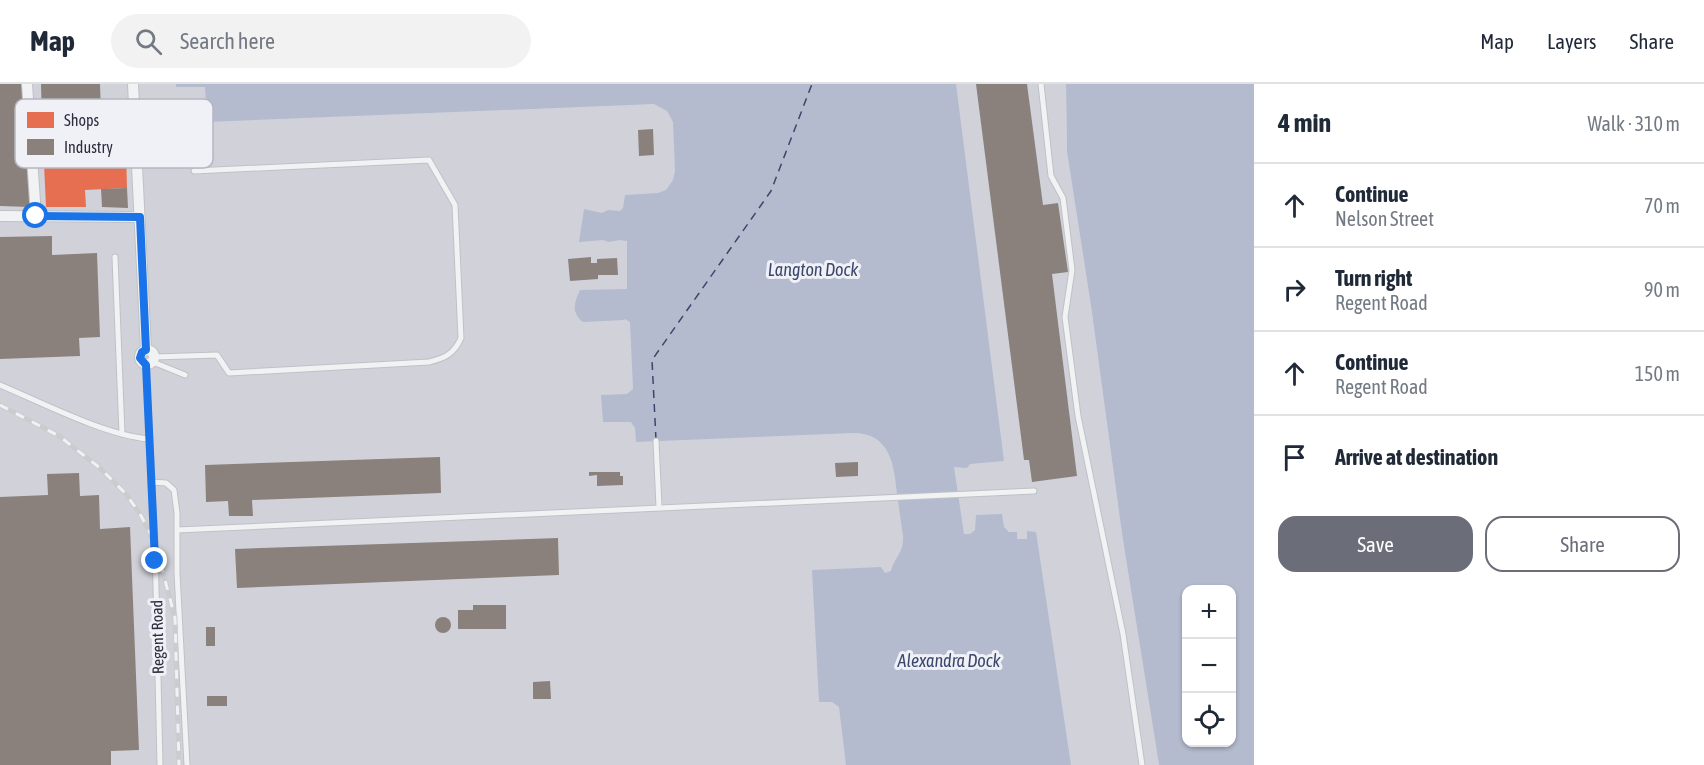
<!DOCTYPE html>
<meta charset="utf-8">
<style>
:root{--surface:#fff;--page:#f2f2f3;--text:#1f2937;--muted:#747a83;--line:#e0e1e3;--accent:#6b6d78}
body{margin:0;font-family:"Asap Condensed",sans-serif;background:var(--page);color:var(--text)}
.controls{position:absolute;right:18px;bottom:18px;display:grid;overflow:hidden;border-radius:12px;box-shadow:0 2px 4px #0004}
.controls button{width:54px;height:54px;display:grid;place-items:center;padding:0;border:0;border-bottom:2px solid var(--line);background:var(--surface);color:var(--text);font:30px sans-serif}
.stop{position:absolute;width:18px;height:18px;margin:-14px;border:4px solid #1a73e8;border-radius:50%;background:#fff}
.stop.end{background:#1a73e8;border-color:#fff;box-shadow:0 2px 6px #0008}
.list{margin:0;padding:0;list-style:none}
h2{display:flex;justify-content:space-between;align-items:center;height:78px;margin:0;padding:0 24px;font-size:26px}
h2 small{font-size:20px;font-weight:400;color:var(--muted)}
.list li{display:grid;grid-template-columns:39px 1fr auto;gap:18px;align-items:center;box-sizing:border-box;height:84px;padding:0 24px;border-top:2px solid var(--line)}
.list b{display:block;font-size:22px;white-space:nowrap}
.list p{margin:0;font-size:20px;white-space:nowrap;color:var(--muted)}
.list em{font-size:20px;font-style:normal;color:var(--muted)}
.actions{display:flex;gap:12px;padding:18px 24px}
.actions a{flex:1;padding:14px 0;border:2px solid var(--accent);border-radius:18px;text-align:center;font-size:21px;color:var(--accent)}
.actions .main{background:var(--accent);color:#fff}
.icon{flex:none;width:33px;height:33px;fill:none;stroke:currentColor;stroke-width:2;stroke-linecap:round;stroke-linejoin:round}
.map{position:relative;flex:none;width:1254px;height:681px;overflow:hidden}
header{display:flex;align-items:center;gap:36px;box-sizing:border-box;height:84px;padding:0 30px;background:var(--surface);border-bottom:2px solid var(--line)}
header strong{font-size:28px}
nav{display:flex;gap:33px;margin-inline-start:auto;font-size:21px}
.search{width:420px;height:54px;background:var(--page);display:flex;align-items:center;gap:15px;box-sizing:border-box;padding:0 21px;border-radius:33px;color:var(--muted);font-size:22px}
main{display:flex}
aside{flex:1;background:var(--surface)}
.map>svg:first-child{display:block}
.built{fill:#d1d2d9}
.water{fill:#b4bbce;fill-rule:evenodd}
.shops{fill:#e76f51}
.industry{fill:#8a817c}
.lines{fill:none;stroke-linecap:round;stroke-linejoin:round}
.ferry{stroke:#3a476d;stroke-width:1.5;stroke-dasharray:8 6;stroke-linecap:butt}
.lane-casing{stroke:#c0c1c5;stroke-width:7}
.street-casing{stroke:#c0c1c5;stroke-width:12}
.lane{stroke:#f1f2f4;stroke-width:5}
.street{stroke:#f1f2f4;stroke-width:10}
.rail-casing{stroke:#cbccce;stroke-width:5}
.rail{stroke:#f0f1f6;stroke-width:3;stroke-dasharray:9;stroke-linecap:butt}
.route{stroke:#1a73e8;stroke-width:8}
.labels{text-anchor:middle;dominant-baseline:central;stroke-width:6;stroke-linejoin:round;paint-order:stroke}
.street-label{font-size:16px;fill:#2b2e3d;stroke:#f0f1f6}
.water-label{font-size:18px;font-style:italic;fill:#3a476d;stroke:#f0f1f6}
.key{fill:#f0f1f6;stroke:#b5b6be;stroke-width:1.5}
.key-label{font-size:16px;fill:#2b2e3d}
</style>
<header>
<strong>Map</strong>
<div class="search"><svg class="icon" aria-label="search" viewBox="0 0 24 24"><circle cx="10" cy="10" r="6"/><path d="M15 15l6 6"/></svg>Search here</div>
<nav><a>Map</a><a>Layers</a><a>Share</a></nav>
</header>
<main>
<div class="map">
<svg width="1254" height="681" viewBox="0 0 1254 681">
<rect width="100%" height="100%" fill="#e2e3e7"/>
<!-- built -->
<path class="built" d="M0,0H1066L1067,68L1091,222L1122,450L1159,681H0Z"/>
<!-- water -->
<g class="water">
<path d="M176,0H956L1004,377L970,380L967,384L954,383L964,450H970L975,446L976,431L1002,430L1004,443L1009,448H1017V455H1027V447L1036,448L1071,681H846L839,623L832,618H819L812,486L881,483L885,489L891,487C895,472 904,469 903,452C901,438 899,424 897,410C894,380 890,349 853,349L636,358L635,344L631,338H603L601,311L627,310L633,305L630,238L625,235L624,236L583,238C571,228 574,219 580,206L627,205V157L619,156L609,158L603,156L579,158L584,125L602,129L608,126L620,127L623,124L625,111L658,109L666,106L673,96L675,87L673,38L667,27L654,20L207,38L205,3H176Z"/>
<path d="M1066,0H1254V681H1159L1122,450L1091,222L1067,68ZM1186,506H1232V658H1186Z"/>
</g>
<!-- shops -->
<path class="shops" d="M125,29L127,104L85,106L86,123H46L42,37L82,36V30Z"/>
<!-- industry -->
<g class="industry">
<path d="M0,0H24L30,123L0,122Z"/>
<path d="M41,0H100L101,29L82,30V36L42,37Z"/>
<path d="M976,0H1027L1043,121L1058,119L1068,188L1052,190L1077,392L1032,398L1029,376H1024Z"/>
<path d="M653,45L654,71L639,72L638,46Z"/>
<path d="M127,104L128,124L102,123L101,105Z"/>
<path d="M52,152V171L97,169L100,253L79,254L80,272L0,275V153Z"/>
<path d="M591,173V179H597V175L617,174L618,191H598V195L570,197L568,175Z"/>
<path d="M440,373L441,409L252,416L253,432H229L228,417L206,418L205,381Z"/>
<path d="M858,378V392L836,393L835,379Z"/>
<path d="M589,388H620V392H623V401L597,402V391L589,392Z"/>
<path d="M79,389L80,412L99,411L100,445L130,443L139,666L111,667V681H0V413L48,411L47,390Z"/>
<path d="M558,454L559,491L237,504L235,465Z"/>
<path d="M473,521H506V545H458V526H473Z"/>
<circle cx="443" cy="541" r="8"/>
<rect x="206" y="543" width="9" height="19"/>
<path d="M550,597L551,615H533V598Z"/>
<rect x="207" y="612" width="20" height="10"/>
</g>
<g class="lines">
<!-- ferry -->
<path class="ferry" d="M656,356L652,276L771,107L812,0"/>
<defs>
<g id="lane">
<path d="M1041,0L1051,92L1063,114L1072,186L1065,233L1078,332L1123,550L1142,681"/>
<path d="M115,173L122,350"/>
<path d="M154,273L217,271L229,289L429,278C445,274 454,270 461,254L455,121L429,76L194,87"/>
<path d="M153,278L185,291"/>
<path d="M146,281L155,458L160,681"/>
<path d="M0,301C43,319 104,351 149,355"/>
<path d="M656,357L659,423"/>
<path d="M151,398L166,399L174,406L177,429V489L187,681"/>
<path d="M177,446L1034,407"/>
</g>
<g id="street">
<path d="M27,0L36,132"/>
<path d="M133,0L146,266"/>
<path d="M0,132L139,133"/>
<circle cx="147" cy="273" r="7"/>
</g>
</defs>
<!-- lane casing -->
<use href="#lane" class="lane-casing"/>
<!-- street casing -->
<use href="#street" class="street-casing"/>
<!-- lane -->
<use href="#lane" class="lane"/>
<!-- street -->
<use href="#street" class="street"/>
<defs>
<path id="rail" d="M0,321L59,352L100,384L126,410L140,430L155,458L175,534L179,681"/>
</defs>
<!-- rail casing -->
<use href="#rail" class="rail-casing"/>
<!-- rail -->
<use href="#rail" class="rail"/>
</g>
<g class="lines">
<!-- route -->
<path class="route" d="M36,132L140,133L146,266L142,268L140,274L146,281L155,477"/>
</g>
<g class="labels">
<!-- street labels -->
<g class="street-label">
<text transform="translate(157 553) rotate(-91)">Regent Road</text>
</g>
<!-- water labels -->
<g class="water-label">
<text x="813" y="185">Langton Dock</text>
<text x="949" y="576">Alexandra Dock</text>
</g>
</g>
<!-- legend -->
<rect x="15" y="15" width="198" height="69" rx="9" class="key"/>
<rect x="27" y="28" width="27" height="16" fill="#e76f51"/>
<rect x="27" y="55" width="27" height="16" fill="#8a817c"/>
<g class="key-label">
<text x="64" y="42">Shops</text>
<text x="64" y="69">Industry</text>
</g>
</svg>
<div class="controls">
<button>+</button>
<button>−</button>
<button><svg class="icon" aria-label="locate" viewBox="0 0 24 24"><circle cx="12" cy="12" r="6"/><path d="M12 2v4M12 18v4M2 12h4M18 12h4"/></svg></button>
</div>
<div class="stop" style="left:36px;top:132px"></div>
<div class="stop end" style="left:155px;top:477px"></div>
</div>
<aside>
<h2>4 min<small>Walk · 310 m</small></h2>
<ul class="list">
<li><svg class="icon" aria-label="ahead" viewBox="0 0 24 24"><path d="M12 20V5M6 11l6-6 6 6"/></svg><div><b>Continue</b><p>Nelson Street</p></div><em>70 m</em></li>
<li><svg class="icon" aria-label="right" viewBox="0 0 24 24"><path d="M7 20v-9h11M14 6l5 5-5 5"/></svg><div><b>Turn right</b><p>Regent Road</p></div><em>90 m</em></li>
<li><svg class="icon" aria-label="ahead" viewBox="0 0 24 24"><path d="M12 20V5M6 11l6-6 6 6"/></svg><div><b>Continue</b><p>Regent Road</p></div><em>150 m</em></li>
<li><svg class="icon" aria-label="arrive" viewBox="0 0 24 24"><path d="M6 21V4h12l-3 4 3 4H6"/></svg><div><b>Arrive at destination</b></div></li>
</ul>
<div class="actions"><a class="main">Save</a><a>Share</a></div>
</aside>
</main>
